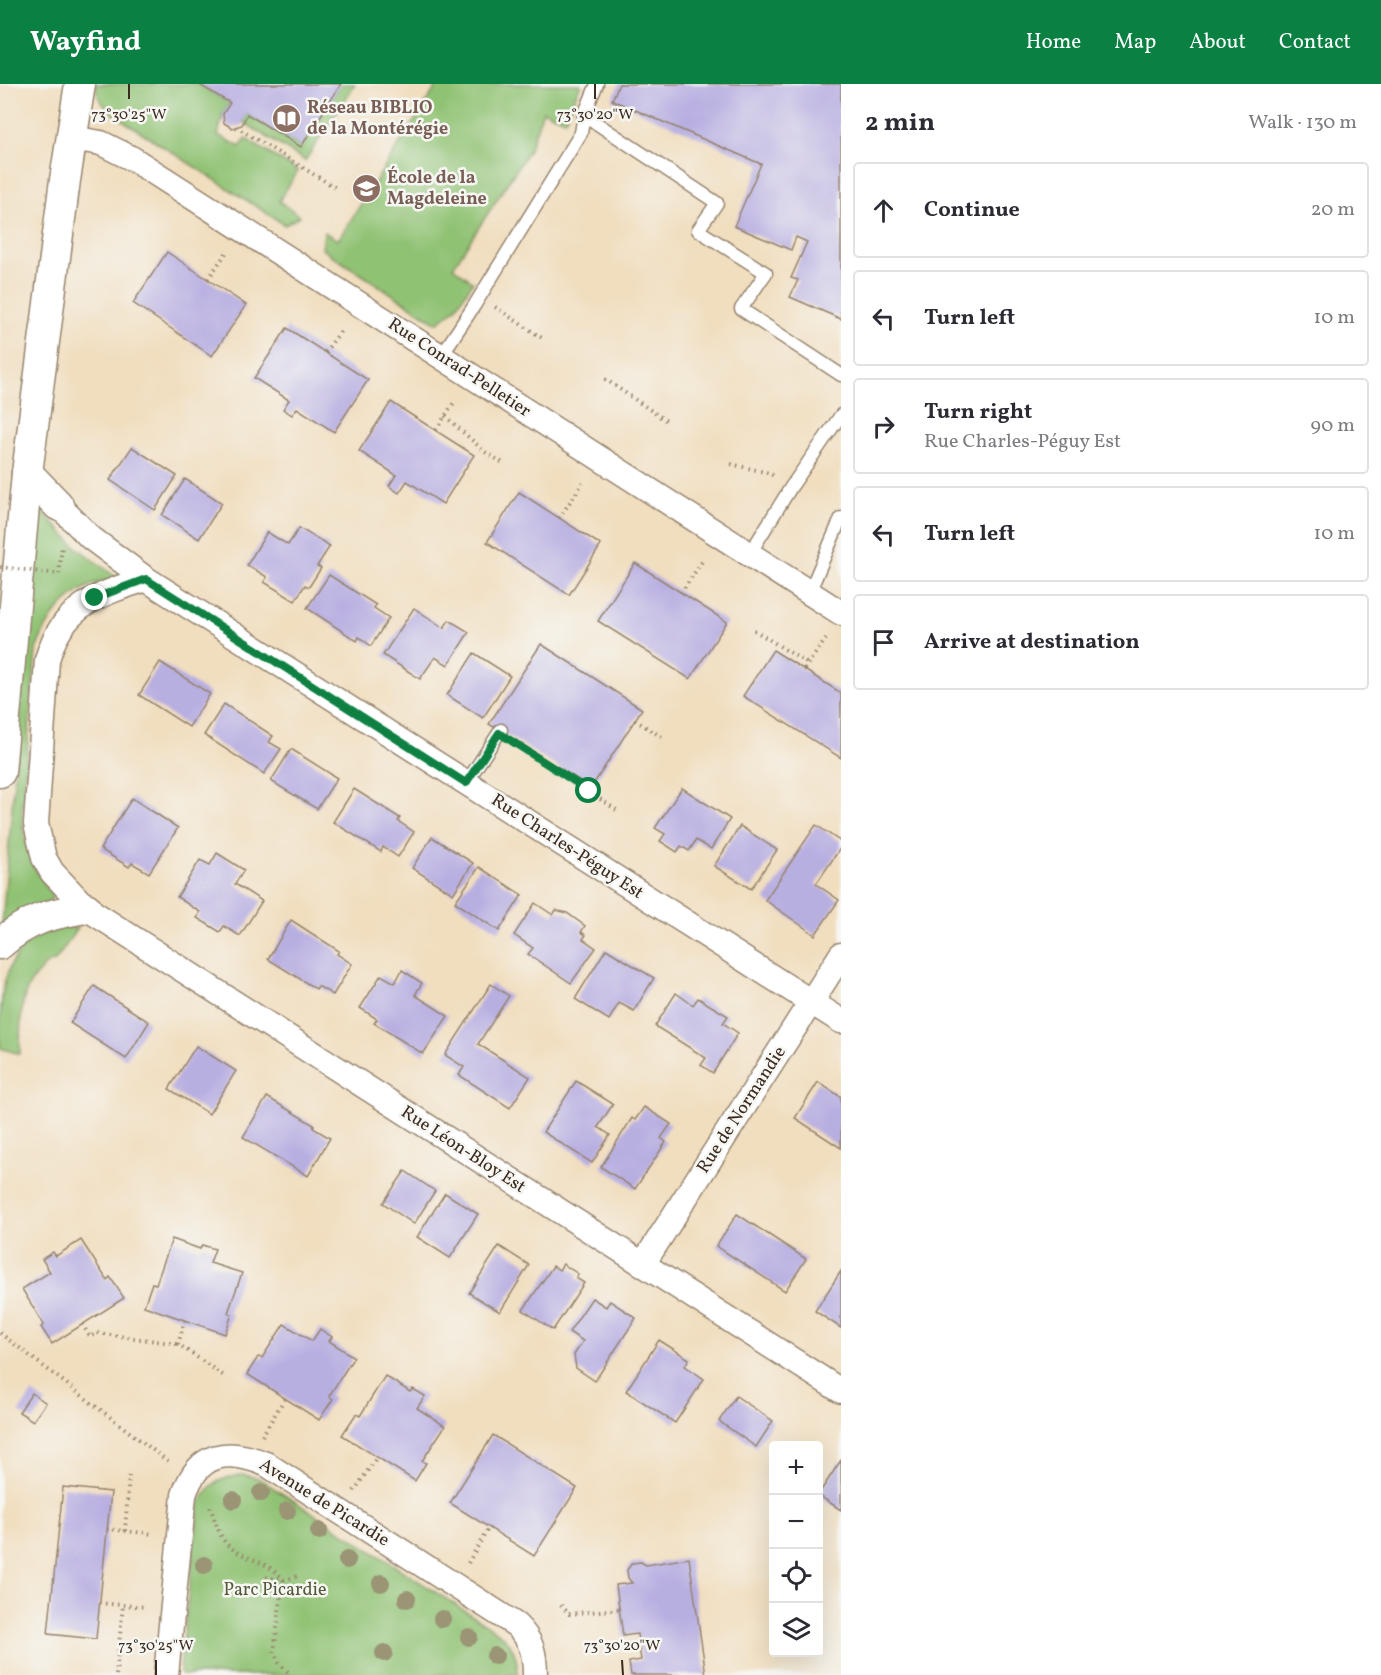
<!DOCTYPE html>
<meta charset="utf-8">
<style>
:root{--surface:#fff;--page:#f2f2f3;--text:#2b2b33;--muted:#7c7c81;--line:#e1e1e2;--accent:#0b8043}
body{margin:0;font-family:Vollkorn,serif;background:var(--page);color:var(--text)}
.controls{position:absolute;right:18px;bottom:18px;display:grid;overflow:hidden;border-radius:6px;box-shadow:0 6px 24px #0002}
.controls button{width:54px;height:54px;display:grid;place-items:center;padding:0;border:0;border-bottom:2px solid var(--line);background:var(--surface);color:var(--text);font:30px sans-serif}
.stop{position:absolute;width:18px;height:18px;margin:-14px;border:4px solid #0b8043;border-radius:50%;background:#fff}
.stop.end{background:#0b8043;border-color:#fff;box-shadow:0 2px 6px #0008}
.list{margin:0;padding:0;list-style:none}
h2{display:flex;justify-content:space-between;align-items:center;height:78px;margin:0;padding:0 24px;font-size:26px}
h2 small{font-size:20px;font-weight:400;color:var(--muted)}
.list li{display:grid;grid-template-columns:39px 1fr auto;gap:18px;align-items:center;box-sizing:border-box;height:96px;margin:0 12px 12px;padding:0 12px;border:2px solid var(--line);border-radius:6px}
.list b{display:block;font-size:22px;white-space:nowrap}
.list p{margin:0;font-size:20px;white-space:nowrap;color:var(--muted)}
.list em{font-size:20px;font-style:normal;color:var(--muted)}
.icon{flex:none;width:33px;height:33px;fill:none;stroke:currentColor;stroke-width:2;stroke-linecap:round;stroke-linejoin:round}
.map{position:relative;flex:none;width:841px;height:1591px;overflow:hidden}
header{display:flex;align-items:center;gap:36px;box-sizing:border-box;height:84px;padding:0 30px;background:var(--accent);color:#fff}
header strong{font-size:28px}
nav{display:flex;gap:33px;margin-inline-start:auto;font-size:21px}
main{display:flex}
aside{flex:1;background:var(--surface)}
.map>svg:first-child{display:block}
.green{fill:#90c273;stroke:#667648;stroke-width:1.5}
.building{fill:#b8afe1}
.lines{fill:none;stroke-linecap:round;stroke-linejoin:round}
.service-casing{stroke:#96846e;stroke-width:15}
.minor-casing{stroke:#96846e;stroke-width:27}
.tertiary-casing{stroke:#96846e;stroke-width:33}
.path{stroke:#96846e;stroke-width:4;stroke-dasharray:1.5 4.5;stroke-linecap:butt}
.service{stroke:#fff;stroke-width:12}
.minor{stroke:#fff;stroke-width:24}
.tertiary{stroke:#fff;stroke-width:30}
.path-bridge{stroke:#96846e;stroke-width:4;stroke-dasharray:1.5 4.5;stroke-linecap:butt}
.tree{fill:#9b9475}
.route{stroke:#0b8043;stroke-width:8}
.ticks{fill:none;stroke:#3b2a1e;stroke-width:2}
.labels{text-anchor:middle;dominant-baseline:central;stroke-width:5;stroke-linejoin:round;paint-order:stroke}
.education-label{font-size:18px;font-weight:bold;fill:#785e54;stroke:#f6f6f2;text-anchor:start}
.street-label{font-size:18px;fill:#3b2a1e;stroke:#f6f6f2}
.park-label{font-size:18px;fill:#545838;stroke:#f6f6f2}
.ticks-label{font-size:15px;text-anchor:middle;fill:#3b2a1e;stroke:#f6f6f2;stroke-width:5;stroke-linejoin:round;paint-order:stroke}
</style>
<header>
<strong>Wayfind</strong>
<nav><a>Home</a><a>Map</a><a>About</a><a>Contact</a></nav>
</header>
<main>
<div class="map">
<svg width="841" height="1591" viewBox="0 0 841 1591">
<rect width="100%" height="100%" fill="#f6f6f2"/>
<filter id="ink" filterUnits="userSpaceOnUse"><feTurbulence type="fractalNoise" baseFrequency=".0167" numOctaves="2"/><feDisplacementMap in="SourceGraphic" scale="12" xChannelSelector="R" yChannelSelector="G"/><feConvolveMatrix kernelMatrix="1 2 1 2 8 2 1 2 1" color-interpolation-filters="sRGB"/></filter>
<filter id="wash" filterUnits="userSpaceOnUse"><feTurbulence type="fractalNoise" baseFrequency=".008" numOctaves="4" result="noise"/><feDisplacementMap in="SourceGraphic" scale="24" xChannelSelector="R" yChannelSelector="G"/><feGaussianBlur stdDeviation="1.35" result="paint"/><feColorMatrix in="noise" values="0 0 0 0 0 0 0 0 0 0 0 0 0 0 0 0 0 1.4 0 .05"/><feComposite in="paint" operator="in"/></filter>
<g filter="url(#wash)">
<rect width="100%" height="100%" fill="#f1debf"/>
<!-- green -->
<g class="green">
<path d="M96,0H198L230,19L223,30L218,51L240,63L246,55L298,87L279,117L300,132L285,141L125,38C111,28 96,19 96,0Z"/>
<path d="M341,0H355L305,77L243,38L247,30L301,63Z"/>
<path d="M438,0H581L565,36L543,27L529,66L453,183L473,198L455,225L437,239L322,165L324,148L338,156Z"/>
<path d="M37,422L75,462L117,494C75,500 50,527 36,566L22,727C23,762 32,785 53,812L50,817L2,842Z"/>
<path d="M61,843L78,844L55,877C48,878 45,881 40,887C17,909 21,941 20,970L0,964C0,907 0,860 61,843Z"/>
<path d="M243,1391L258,1394L498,1548C514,1563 517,1570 518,1591H181L180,1585L199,1420C210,1399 219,1394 243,1391Z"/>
</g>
<g id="blocks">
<!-- building -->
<g class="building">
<path d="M198,0H341L301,63L247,30L242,41L232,44L224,39L223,30L230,19Z"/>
<path d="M619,0H841V235L790,213L798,196L791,194L807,158L796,153L791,166L734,142L761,80L612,16Z"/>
<path d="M167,168L246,221L212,272L133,219Z"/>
<path d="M287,244L368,296L334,348L297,324L292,331L283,325L289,316L254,294Z"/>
<path d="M391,318L474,371L443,420L407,397L399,409L389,402L396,391L359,367Z"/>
<path d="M132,363L177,392L155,426L110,396Z"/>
<path d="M185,395L222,419L199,455L162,431Z"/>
<path d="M519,408L601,461L569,511L487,458Z"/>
<path d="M299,444L330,462L317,482L321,484L309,503L305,501L295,517L264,498L267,493L247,481L267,448L288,461Z"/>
<path d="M635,479L727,538L690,595L598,537Z"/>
<path d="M329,491L376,521L374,524L389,534L371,562L359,553L357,557L307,524Z"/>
<path d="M414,524L444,544L449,536L469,548L448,581L435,573L420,595L383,571Z"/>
<path d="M541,560L642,625L591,704L489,640Z"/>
<path d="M773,566L841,609V674L743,612Z"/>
<path d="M474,569L510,592L483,634L447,611Z"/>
<path d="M160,578L210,610L189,643L139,611Z"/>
<path d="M224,620L273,652L269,658L281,665L264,690L204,651Z"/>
<path d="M291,665L337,694L317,725L271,697Z"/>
<path d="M682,704L730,735L711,765L696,756L689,767L681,762L677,768L660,757L665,750L655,744Z"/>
<path d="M354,705L400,734L398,737L414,748L398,773L383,763L381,768L333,738Z"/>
<path d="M132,714L178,744L149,789L132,779L129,783L100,765Z"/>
<path d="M816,741L841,758V763L816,800L839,816L815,851L765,816Z"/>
<path d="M740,742L777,766L751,805L714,782Z"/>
<path d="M432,753L473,779L453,810L412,784Z"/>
<path d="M217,769L244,786L235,800L262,817L240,852L224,842L220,848L209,841L197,834L200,828L177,813L200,776L210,781Z"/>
<path d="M479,783L522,811L499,847L455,818Z"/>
<path d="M535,819L553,831L556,826L567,829L585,842L581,848L586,851L583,855L596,864L571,899L528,870L533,864L514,851Z"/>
<path d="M291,836L339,867L337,870L352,880L333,911L318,902L316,905L268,875Z"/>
<path d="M606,865L654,894L634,927L619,919L609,936L575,915Z"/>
<path d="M402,886L422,899L415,911L448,932L423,970L374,939L377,935L360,924L381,891L395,899Z"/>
<path d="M491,900L509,912L478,960L530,993L510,1024L459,991L464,983L445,971Z"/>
<path d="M94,902L149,938L126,975L70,939Z"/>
<path d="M676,909L693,921L698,914L728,932L723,939L738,949L713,989L701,981L706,974L655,942Z"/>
<path d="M196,962L236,987L209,1030L169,1005Z"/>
<path d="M576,997L613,1020L598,1043L610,1051L592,1079L543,1048Z"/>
<path d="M818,998L841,1013V1064L795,1034Z"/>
<path d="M267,1013L314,1041L313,1044L330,1054L308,1092L243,1053Z"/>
<path d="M644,1023L671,1040L661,1054L666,1058L635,1105L601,1083L632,1034L635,1036Z"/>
<path d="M405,1087L435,1107L414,1140L383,1119Z"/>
<path d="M445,1109L478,1130L450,1174L417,1153Z"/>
<path d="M737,1130L806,1175L785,1207L716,1162Z"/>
<path d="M172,1155L200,1165L202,1161L215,1165L210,1179L242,1189L228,1229L232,1230L225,1250L144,1222L152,1199L156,1200Z"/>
<path d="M81,1156L107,1196L110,1193L124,1214L52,1260L41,1243L44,1241L22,1205L50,1188L42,1175L53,1168L56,1172Z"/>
<path d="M499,1162L529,1181L500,1228L469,1209Z"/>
<path d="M563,1180L578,1190L576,1194L584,1199L553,1246L523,1226L553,1182L559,1186Z"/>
<path d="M841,1187V1244L815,1227Z"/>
<path d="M592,1214L606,1223L610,1217L636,1234L595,1297L576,1284L574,1271L583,1257L569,1248Z"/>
<path d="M284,1240L312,1257L320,1245L332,1253L329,1257L354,1273L329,1312L333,1315L319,1336L247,1290L258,1273L262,1274Z"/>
<path d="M659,1256L689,1275L685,1282L704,1295L675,1339L626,1307Z"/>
<path d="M385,1292L410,1308L413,1305L425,1312L417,1324L445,1342L422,1377L426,1379L415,1397L342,1351L356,1330L360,1332Z"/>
<path d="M32,1309L46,1319L33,1337L19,1328Z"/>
<path d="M736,1312L773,1337L756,1363L719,1337Z"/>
<path d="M493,1351L577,1404L534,1472L450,1419Z"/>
<path d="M841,1376V1426L818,1411Z"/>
<path d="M63,1403L111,1408L96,1555L48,1550Z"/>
<path d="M689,1474L706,1591H631L629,1578L641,1576L637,1550L623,1552L616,1501L632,1499L628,1494L627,1486L632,1479L641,1478L646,1481Z"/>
</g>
</g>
</g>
<g filter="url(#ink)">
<use href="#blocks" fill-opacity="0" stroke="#96846e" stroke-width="1.5"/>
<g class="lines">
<defs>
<g id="service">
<path d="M584,31L717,119L698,146L766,189L741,225L841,291"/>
<path d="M441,272L474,222L581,49L584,31L597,0"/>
<path d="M749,471L791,403L841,331"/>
<path d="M809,509L841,434"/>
<path d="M466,699L501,646"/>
</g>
<g id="minor">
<path d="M71,54L101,59L133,75L841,529"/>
<path d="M58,421L91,454L146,495L841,937"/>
<path d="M146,495C98,510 61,523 47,576L36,740L44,774L52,788L86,824L841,1307"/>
<path d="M643,1180L841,871"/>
<path d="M166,1591L184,1411C198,1368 227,1364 266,1380L516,1541C532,1556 535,1570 535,1591"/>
</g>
<g id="tertiary">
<path d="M27,389L58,421"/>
<path d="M0,688L27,389L65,96L80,0"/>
<path d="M0,860C28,835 50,830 86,824"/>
</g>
</defs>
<!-- service casing -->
<use href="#service" class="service-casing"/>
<!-- minor casing -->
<use href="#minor" class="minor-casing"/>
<!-- tertiary casing -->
<use href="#tertiary" class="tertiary-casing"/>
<!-- path -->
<g class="path">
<path d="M236,43L336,104"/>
<path d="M208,195L226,169"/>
<path d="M495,223L542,254"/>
<path d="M325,268L343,244"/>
<path d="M605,295L668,338"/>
<path d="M445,332L485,368L503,379"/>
<path d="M436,346L455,317"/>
<path d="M731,380L769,389L774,392"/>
<path d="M559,434L583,399"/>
<path d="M59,490L62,461"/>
<path d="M681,509L703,476"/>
<path d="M754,546L808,580"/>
<path d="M804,585L826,555"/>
<path d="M635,636L665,655"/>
<path d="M515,659L618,727"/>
<path d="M185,1236L178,1260L224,1292"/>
<path d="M82,1240L90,1253L97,1249L178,1260"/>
<path d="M0,1249L170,1379"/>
<path d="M262,1352L285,1314"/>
<path d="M354,1407L377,1373"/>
<path d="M210,1423C215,1435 218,1450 226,1459C241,1476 270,1476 283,1496L274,1568L279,1579L291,1591"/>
<path d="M107,1445L154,1450"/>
<path d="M125,1447L129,1392"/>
<path d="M468,1479L489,1443"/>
<path d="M266,1493L283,1496L299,1492"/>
<path d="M99,1519L146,1523"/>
<path d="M561,1521L569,1530L620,1525"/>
<path d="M116,1591L123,1521"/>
</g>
<!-- service -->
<use href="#service" class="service"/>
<!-- minor -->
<use href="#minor" class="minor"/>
<!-- tertiary -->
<use href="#tertiary" class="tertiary"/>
<!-- path-bridge -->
<path class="path-bridge" d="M0,483L59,490"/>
</g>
<!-- trees -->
<g class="tree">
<circle cx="261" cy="1409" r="9"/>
<circle cx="233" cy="1416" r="9"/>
<circle cx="287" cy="1427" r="9"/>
<circle cx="319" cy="1447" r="9"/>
<circle cx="347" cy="1476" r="9"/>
<circle cx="204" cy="1481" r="9"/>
<circle cx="381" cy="1499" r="9"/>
<circle cx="407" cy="1515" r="9"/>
<circle cx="442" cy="1535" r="9"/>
<circle cx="469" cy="1553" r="9"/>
<circle cx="384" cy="1569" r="9"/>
<circle cx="495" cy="1572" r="9"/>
</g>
</g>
<g class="lines" filter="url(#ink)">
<!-- route -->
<path class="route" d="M95,514L146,495L466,699L499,649L589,707"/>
</g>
<!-- ticks -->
<path class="ticks" d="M129,0V15M595,0V15M156,1576V1591M622,1576L623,1591"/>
<!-- icons -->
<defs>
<symbol id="library-disc" viewBox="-11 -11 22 22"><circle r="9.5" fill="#8d6e63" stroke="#f6f6f2"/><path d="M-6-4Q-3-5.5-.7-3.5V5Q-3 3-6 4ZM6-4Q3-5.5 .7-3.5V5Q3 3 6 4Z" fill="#fff"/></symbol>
<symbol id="school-disc" viewBox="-11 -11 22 22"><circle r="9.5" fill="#8d6e63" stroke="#f6f6f2"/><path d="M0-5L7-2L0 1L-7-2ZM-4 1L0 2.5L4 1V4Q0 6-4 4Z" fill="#fff"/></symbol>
</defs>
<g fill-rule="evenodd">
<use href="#library-disc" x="270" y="18" width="33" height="33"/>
<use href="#school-disc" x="350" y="88" width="33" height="33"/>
</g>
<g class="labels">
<!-- education labels -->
<g class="education-label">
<text x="307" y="24">Réseau BIBLIO<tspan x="307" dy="21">de la Montérégie</tspan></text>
<text x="387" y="94">École de la<tspan x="387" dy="21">Magdeleine</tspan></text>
</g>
<!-- street labels -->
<g class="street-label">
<text transform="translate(459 284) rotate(33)">Rue Conrad-Pelletier</text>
<text transform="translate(567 763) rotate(33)">Rue Charles-Péguy Est</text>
<text transform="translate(742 1026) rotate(-57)">Rue de Normandie</text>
<text transform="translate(463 1066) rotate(33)">Rue Léon-Bloy Est</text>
<text transform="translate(324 1419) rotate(32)">Avenue de Picardie</text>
</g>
<!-- park labels -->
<g class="park-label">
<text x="275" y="1506">Parc Picardie</text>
</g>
</g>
<g class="ticks-label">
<text x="129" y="35">73°30'25"W</text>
<text x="595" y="35">73°30'20"W</text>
<text x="156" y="1566">73°30'25"W</text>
<text x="622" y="1566">73°30'20"W</text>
</g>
</svg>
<div class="controls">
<button>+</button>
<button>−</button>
<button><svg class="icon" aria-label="locate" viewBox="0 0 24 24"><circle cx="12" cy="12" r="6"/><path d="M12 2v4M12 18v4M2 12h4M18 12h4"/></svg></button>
<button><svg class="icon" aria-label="layers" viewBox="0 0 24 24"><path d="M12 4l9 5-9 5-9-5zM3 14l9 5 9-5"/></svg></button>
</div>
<div class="stop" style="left:589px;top:707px"></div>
<div class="stop end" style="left:95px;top:514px"></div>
</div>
<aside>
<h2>2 min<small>Walk · 130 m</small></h2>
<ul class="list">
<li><svg class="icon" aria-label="ahead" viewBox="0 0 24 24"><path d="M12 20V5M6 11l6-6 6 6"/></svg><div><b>Continue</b></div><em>20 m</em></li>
<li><svg class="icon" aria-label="left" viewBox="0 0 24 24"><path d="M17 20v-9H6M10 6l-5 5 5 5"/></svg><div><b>Turn left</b></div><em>10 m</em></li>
<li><svg class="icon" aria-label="right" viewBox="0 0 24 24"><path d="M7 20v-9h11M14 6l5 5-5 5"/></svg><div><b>Turn right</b><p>Rue Charles-Péguy Est</p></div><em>90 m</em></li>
<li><svg class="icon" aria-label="left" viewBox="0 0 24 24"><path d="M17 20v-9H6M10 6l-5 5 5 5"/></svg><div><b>Turn left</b></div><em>10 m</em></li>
<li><svg class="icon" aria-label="arrive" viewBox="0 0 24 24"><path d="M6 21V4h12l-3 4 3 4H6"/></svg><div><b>Arrive at destination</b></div></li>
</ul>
</aside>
</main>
